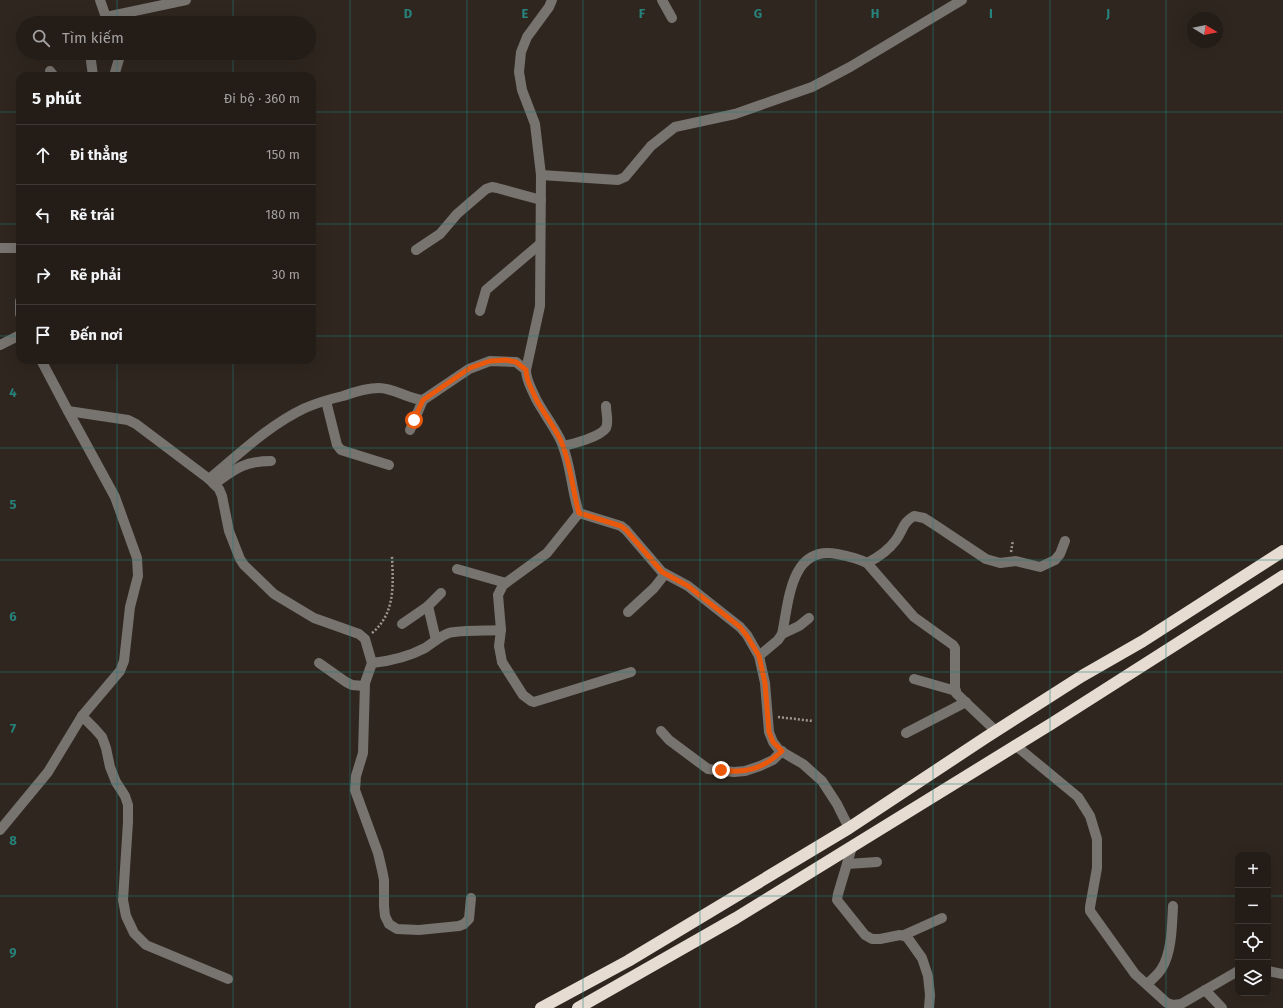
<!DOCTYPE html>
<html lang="vi">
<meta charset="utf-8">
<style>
:root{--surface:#231c17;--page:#2b2520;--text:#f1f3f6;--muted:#a3a1a1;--line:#403a36}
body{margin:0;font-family:"Fira Sans",sans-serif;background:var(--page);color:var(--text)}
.controls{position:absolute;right:12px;bottom:12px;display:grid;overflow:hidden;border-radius:8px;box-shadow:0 4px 16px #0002}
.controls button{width:36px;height:36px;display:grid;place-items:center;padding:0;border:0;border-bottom:1px solid var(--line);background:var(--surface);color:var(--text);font:20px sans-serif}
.compass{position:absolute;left:1187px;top:12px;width:36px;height:36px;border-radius:50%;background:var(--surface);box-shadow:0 4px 16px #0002;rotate:100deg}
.stop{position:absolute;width:12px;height:12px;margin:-9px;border:3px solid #ea580c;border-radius:50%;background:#fff}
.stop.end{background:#ea580c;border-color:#fff;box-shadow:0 1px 4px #0008}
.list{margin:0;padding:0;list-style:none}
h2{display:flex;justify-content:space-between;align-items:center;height:52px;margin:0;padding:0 16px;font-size:17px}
h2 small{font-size:13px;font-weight:400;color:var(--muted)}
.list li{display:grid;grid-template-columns:26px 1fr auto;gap:12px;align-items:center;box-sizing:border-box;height:60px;padding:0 16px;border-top:1px solid var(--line)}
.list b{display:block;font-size:15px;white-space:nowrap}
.list em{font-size:13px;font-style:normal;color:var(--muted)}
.icon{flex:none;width:22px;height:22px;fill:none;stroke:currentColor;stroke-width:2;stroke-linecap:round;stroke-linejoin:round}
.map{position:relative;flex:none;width:1283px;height:1008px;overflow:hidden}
.search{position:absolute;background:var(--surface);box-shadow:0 4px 16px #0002;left:16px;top:16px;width:300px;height:44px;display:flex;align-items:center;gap:10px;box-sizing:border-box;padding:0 14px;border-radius:22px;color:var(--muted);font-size:15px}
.panel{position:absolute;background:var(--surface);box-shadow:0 4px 16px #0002;left:16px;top:72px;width:300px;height:292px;border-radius:12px}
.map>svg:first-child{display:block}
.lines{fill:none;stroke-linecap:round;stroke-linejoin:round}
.path{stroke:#9e9791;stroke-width:2.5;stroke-dasharray:2 2;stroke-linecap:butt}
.minor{stroke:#77736f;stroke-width:10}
.highway{stroke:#e7dcd2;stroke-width:12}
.route{stroke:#ea580c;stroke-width:5}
.grid{fill:none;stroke:#26827b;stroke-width:1;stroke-opacity:0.55}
.grid-label{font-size:13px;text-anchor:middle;font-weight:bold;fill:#26827b;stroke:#2f261f;stroke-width:3.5;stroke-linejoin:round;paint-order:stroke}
</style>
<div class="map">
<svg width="1283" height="1008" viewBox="0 0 1283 1008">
<rect width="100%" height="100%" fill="#2f261f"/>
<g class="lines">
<!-- path -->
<g class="path">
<path d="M1011,552L1013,540"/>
<path d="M372,633C396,613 393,584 392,556"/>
<path d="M778,717L813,721"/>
</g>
<!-- minor -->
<g class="minor">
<path d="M100,0L108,23"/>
<path d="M552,0L549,7L527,37L521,52L519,72L522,90L535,124L541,175L540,306L526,370C526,381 532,389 536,399C543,412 553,425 560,439C571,462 571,489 579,513L621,526L626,530L662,572L688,586L740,627L747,635L759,656L765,683L769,732L773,742L779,750L803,764L822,781L837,804L849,828"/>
<path d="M662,0L672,18"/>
<path d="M106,17L186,0"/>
<path d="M90,53L93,76"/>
<path d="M50,71L54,76"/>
<path d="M114,76L119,59V53"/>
<path d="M541,175L618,180L625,177L651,146L675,127L735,114L812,87L850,67L962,0"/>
<path d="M0,248H20"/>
<path d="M416,250L440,234L457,214L486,189L492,187L497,188L541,200"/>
<path d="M20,301V314"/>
<path d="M480,311L486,290L540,244"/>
<path d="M0,345L20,335"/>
<path d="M326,401L337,445L341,450L389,465"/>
<path d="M68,411L128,420L136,424L209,479L219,489L222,496L229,531L240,559L244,565L274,594L314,618L359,634L365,639L372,663L365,683L363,753L356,776L355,790L378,853L382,870L384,880V906L385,916L389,924L397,929L419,930L459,926L464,924L469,919L471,898"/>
<path d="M410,430L423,400"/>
<path d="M563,446C573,444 600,437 606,428C609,422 606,412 606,406"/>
<path d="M209,479C239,454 269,425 305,408C317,403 330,399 343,396C354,392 367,388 379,388C394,388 408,399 423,400L469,369L490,361L516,362L526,370"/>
<path d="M214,484C235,469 244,461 271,461"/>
<path d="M579,513L547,553L503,585L498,595L501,630L499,646L502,662L523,695L531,701L534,702L631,672"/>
<path d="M867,563C879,557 888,551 896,540C904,529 902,523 914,516L924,518L935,525L986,559L1000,563L1016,561L1040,567L1055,560L1060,554L1065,541"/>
<path d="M457,569L506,583"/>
<path d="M428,606L436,640"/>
<path d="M628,612L654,588L665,574"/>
<path d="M402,624L428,606L441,593"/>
<path d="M782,634L799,626L809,618"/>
<path d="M759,656L778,640L782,634C789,602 790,545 837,554C848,556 857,558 867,563L914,617L953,645L955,648V688L956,693L996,731"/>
<path d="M319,663L346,682L352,685L364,686"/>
<path d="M372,663C391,661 408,657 425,648C433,643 440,636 449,633C460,630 488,631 501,630"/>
<path d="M914,679L956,691"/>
<path d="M82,716L95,729L102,737L106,748L110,767L116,782L125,796L128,805V822L123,900L126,916L134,933L146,945L228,979"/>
<path d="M661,731L669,740L708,769L734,772L745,771L760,766L773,760L782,751"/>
<path d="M906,733L966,702"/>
<path d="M1015,745L1078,797L1090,816L1097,839V868L1090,907V911L1135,974L1167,1003L1173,1005L1181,1004L1238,971"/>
<path d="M0,830L48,772L82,716L120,671L124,661L130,607L138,576L137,558L115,497L68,411L41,360"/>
<path d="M852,847L838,894L837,900L865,935L872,939H880L900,935L907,937L922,958L928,976L930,995L929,1008"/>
<path d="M847,864L877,862"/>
<path d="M904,935L942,918"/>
<path d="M1268,971L1283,974"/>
<path d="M1147,984C1152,979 1158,975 1162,968C1172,952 1172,924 1173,906"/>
<path d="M1205,990L1222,1008"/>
</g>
<!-- highway -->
<g class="highway">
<path d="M541,1008L628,961L849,828L985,738L1082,676L1143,641L1283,551"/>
<path d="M578,1008L736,918L1051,724L1283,576"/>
</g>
</g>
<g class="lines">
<!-- route -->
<path class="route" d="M414,420L423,400L470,368L490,361L506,360L516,362L526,370C526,381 532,389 536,399C543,412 553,425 560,439C571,462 572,489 579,513L621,526L626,530L662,572L688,586L740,627L747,636L759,656L765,683L769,732L773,742L782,751C764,768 746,774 721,770"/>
</g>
<!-- grid -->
<path class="grid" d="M117,0V23M233,0V23M350,0V1008M467,0V1008M583,0V1008M700,0V1008M816,0V1008M933,0V1008M1050,0V1008M1166,0V1008M117,53V76M233,53V76M0,112H20M312,112H1283M0,224H20M312,224H1283M0,336H20M312,336H1283M117,360V1008M233,360V1008M0,448H1283M0,560H1283M0,672H1283M0,784H1283M0,896H1238M1268,896H1283"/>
<g class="grid-label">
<text x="408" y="18">D</text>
<text x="525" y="18">E</text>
<text x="642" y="18">F</text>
<text x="758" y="18">G</text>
<text x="875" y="18">H</text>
<text x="991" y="18">I</text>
<text x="1108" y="18">J</text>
<text x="13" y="397">4</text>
<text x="13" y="509">5</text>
<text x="13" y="621">6</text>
<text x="13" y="733">7</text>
<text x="13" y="845">8</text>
<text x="13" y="957">9</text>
</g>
</svg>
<div class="controls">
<button>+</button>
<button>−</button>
<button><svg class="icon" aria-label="locate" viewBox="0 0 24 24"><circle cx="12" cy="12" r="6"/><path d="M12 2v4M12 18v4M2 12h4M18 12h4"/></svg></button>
<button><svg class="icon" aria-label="layers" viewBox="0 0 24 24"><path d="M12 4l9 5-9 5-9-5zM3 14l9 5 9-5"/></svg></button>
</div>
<svg class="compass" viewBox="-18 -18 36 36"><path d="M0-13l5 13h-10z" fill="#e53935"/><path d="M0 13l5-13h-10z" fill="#a3a1a1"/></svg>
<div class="stop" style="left:414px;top:420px"></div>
<div class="stop end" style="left:721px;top:770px"></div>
<div class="search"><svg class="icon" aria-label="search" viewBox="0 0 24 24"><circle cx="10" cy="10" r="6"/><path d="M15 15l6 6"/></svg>Tìm kiếm</div>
<section class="panel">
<h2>5 phút<small>Đi bộ · 360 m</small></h2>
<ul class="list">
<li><svg class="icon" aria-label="ahead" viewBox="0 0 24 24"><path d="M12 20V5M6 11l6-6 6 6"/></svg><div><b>Đi thẳng</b></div><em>150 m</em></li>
<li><svg class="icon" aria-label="left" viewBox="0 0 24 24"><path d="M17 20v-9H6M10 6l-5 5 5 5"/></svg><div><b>Rẽ trái</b></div><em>180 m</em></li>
<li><svg class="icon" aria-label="right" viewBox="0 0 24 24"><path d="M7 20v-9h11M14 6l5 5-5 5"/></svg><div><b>Rẽ phải</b></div><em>30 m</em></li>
<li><svg class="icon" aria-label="arrive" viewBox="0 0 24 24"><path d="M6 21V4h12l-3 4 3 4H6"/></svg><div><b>Đến nơi</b></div></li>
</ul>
</section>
</div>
